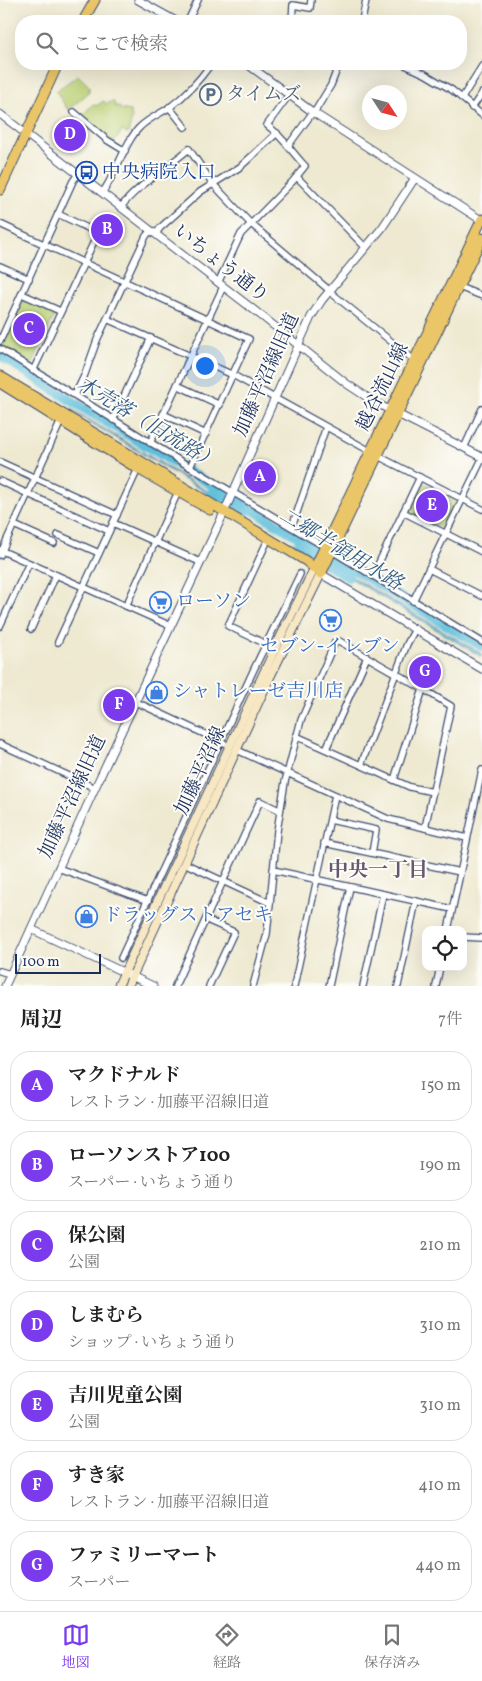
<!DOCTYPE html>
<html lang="ja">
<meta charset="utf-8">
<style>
:root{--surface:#fff;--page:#f6f6f6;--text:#222;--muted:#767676;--line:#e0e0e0;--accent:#7c3aed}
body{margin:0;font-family:Vollkorn,"Noto Serif JP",serif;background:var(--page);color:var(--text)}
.controls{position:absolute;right:15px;bottom:15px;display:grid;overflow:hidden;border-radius:10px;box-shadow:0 5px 20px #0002}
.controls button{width:45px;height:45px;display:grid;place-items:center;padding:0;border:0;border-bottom:1px solid var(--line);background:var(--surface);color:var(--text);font:25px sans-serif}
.compass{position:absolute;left:362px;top:85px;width:45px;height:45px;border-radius:50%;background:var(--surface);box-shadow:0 5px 20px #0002;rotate:126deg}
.scale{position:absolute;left:15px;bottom:12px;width:86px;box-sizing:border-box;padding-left:5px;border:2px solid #1b2f5e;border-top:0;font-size:14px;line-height:18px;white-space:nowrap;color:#1b2f5e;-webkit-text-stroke:4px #fdfcf7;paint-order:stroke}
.you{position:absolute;left:204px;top:365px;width:18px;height:18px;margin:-12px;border:4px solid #fff;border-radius:50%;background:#1a73e8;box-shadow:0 0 0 8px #1a73e833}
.badge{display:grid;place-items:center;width:32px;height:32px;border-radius:50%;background:var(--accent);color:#fff;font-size:16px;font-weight:700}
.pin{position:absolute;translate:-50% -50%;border:2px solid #fff;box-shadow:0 1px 5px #0006}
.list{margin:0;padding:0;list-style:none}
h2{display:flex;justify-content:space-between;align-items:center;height:65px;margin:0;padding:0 20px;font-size:21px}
h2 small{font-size:16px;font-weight:400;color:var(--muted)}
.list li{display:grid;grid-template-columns:32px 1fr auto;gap:15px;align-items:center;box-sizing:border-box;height:70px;margin:0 10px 10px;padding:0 10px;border:1px solid var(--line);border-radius:20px}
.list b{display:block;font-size:19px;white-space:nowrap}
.list p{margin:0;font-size:16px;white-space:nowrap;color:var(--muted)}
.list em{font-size:16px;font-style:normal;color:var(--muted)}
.icon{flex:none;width:28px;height:28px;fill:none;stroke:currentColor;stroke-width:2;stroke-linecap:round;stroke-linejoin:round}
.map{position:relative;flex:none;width:482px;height:986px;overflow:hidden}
.search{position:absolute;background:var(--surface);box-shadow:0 5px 20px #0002;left:15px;right:15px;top:15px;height:55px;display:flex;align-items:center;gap:12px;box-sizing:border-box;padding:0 18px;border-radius:20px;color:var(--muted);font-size:19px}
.sheet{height:625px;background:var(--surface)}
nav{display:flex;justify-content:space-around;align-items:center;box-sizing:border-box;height:70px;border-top:1px solid var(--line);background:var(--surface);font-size:14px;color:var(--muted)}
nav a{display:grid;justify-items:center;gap:2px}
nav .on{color:var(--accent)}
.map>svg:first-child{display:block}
.green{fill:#b9cf73;stroke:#6a7f68}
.water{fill:#5ebfdc;stroke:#3c779d}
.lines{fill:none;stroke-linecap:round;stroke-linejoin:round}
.river{stroke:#5ebfdc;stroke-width:10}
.minor-casing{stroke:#3b4b6f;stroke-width:8}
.tertiary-casing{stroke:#3b4b6f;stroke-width:9}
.secondary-casing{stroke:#3b4b6f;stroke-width:10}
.primary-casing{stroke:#3b4b6f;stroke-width:11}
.minor{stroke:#fff;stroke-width:5.5}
.tertiary{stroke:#fff;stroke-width:7}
.secondary{stroke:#f7e8c3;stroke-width:8}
.primary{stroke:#ebc669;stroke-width:9}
.labels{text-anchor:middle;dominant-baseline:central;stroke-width:4;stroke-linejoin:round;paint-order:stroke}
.service-label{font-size:19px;fill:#4e5e75;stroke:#fdfcf7;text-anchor:start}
.transit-label{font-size:19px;fill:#164399;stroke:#fdfcf7;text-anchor:start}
.street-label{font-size:19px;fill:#1b2f5e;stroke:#fdfcf7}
.shop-label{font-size:19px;fill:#366cbe;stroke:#fdfcf7;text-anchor:start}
.water-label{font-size:20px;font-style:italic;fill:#2f5a84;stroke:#fdfcf7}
.neighbourhood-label{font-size:20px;font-weight:bold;fill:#675970;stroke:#fdfcf7}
</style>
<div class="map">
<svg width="482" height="986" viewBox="0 0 482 986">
<rect width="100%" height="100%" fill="#fdfcf7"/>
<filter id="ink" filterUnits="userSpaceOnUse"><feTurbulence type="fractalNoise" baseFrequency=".02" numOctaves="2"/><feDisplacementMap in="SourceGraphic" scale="10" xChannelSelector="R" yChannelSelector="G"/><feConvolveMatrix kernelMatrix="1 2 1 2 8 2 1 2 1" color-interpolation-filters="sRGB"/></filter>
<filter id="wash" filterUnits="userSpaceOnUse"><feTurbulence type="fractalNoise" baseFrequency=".0096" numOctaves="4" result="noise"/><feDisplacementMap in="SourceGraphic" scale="20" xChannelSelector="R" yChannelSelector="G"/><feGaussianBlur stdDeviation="1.12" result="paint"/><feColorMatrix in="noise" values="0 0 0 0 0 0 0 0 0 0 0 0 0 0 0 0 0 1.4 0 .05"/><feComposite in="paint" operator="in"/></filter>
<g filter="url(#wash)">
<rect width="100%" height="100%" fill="#eee9d0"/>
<!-- green -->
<g class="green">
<path d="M78,75L90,87L88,93L68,110L56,91Z"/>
<path d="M104,101L106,104L113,101L116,107L119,106L120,109L130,111L132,118L128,134L122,131L114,143L82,116L93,104L96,106Z"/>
<path d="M25,298L55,312V314L32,365H29L2,348V344Z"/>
<path d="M420,482H422L457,500V503L445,529H443L408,512L407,510Z"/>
</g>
<!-- water -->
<g class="water">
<path d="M71,409L222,500L220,501L70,410Z"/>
<path d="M337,568L482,654V657L337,570Z"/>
</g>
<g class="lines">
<!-- river -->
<g class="river">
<path d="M0,355L75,403L238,501L482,646"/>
<path d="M210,494L245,516"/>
<path d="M296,546L348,577"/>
</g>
</g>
</g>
<g filter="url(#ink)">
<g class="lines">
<defs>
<g id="minor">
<path d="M188,21L198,0"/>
<path d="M292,21L293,5L310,8L311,0"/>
<path d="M362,21L366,0"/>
<path d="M403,64L425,74L452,90L482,115"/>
<path d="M462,98L482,66"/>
<path d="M169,107L185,127"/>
<path d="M472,108L482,93"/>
<path d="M74,112L107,140L125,151"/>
<path d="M314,113L331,85L339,64"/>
<path d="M288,146L313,112"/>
<path d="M297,177L366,248"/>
<path d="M102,193C116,175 125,141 140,127C148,119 159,114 169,108C186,95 199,81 211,64"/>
<path d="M121,207C138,185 168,167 189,149L213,184L250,223L329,290"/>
<path d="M0,224L249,339L190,467"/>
<path d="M156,234L160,228L200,192L240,167L277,133"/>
<path d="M0,266L29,279"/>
<path d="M218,283L241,234L293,181L305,166C291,151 283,137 267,125L289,95"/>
<path d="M459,287L482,296"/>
<path d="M329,291L414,360"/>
<path d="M22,294L60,311"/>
<path d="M107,319L233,375L370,451"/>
<path d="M0,341L73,181L78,174"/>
<path d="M0,349L190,467L325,547"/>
<path d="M33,371L98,233L58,214"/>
<path d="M177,385L220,405"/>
<path d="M75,395L85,374L97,340L146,236L151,230"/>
<path d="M163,414L206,434"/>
<path d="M113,420L151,338"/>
<path d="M150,443L223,287"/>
<path d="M464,448L482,409"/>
<path d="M378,456L482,509"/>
<path d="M0,462L117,515"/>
<path d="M0,481L109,531"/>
<path d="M403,512L482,552"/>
<path d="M113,523L200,562"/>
<path d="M14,525L54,543"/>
<path d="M292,527L326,427"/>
<path d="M58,535L99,553"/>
<path d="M266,544L228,626L266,644"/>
<path d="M0,550L171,626"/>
<path d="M332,551L482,642"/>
<path d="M0,555L61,421"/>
<path d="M429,569L482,596"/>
<path d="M373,575L420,477"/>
<path d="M413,601L482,459"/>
<path d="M126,606L178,492"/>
<path d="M0,626L29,563"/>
<path d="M31,629L56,575"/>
<path d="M58,642L138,469"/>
<path d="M136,702L224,743"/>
<path d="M296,736L394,780"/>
<path d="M0,744L95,788"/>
<path d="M326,749L367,657"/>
<path d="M237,750L388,819L467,838"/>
<path d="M361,765L407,644L414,631"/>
<path d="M330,820L376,830L372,853"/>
<path d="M425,828L451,706L423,689L394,780L410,787L433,792"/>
<path d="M324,843L460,872"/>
<path d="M184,863L270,903"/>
<path d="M58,868L148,901"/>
<path d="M273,870L452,909"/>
<path d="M207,920L234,932L209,986"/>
<path d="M448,930L482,770"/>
<path d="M463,937L482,938"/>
<path d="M121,958L254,669L300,574"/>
<path d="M0,971L10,974"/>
<path d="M175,986L260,801L279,810"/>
<path d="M253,986L267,934L277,831L285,782L301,720L335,642L339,641L423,689"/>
<path d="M294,986L335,795"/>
<path d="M329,986L350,887"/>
<path d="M363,986L383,894"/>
<path d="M398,986L416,901"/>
<path d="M436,986L440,967"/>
</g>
<g id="tertiary">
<path d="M138,0L176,21"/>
<path d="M247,64L314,113L481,220"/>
<path d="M0,114L263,317L347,384L376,403L482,457"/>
<path d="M321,574L482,669"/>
<path d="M31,929L153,986"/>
<path d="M5,986L95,788L222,517L311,317L322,300L382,228L415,178"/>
</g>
<g id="secondary">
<path d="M118,986L279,640L314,569"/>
<path d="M128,986L270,677L321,574"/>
</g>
<g id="primary">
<path d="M83,21L95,0"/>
<path d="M0,190L58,64"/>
<path d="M0,376L306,561L321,574L482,238"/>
<path d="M0,383L138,469L210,510"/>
<path d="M314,569L482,219"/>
</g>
</defs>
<!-- minor casing -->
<use href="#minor" class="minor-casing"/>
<!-- tertiary casing -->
<use href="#tertiary" class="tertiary-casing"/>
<!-- secondary casing -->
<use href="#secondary" class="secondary-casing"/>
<!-- primary casing -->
<use href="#primary" class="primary-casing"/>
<!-- minor -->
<use href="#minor" class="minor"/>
<!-- tertiary -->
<use href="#tertiary" class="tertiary"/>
<!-- secondary -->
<use href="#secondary" class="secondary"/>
<!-- primary -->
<use href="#primary" class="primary"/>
</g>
</g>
<!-- icons -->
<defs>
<symbol id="parking-ring" viewBox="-11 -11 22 22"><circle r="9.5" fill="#fdfcf7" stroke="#5c6f8a" stroke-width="1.5"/><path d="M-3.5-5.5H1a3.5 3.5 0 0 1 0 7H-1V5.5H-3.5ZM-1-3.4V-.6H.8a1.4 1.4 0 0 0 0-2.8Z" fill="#5c6f8a"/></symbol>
<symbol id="bus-ring" viewBox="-11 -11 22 22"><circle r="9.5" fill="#fdfcf7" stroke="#1a4fb4" stroke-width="1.5"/><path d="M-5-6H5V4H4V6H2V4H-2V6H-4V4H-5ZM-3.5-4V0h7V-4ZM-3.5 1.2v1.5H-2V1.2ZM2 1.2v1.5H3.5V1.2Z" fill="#1a4fb4"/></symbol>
<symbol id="supermarket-ring" viewBox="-11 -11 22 22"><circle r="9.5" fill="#fdfcf7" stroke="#3f7fe0" stroke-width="1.5"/><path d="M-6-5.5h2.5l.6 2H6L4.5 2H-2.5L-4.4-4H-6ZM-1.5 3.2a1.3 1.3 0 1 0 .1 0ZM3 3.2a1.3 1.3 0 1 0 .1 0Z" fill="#3f7fe0"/></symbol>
<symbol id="shop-ring" viewBox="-11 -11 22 22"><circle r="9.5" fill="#fdfcf7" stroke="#3f7fe0" stroke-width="1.5"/><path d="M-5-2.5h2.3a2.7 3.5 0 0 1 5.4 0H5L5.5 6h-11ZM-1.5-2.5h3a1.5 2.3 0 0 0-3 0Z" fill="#3f7fe0"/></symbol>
</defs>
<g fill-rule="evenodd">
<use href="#parking-ring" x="198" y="82" width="25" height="25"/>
<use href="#bus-ring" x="74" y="160" width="25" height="25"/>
<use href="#supermarket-ring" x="148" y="590" width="25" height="25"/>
<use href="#supermarket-ring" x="318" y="608" width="25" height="25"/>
<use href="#shop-ring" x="144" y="680" width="25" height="25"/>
<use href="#shop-ring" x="74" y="904" width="25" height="25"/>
</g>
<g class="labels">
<!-- service labels -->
<g class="service-label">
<text x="226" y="95">タイムズ</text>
</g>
<!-- transit labels -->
<g class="transit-label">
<text x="102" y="173">中央病院入口</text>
</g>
<!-- street labels -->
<g class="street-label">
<text transform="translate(221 264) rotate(38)">いちょう通り</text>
<text transform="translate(267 375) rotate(-66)">加藤平沼線旧道</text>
<text transform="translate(383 387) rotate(-64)">越谷流山線</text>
<text transform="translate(201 771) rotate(-65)">加藤平沼線</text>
<text transform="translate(73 797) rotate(-65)">加藤平沼線旧道</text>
</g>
<!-- shop labels -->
<g class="shop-label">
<text x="176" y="602">ローソン</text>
<text x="330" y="647" text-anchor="middle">セブン-イレブン</text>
<text x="173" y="692">シャトレーゼ吉川店</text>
<text x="103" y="916">ドラッグストアセキ</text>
</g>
<!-- water labels -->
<g class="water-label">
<text transform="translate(147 424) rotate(31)">木売落（旧流路）</text>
<text transform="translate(340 550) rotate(31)">二郷半領用水路</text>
</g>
<!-- neighbourhood labels -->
<g class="neighbourhood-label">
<text x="378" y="871">中央一丁目</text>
</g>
</g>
</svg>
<div class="controls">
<button><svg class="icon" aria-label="locate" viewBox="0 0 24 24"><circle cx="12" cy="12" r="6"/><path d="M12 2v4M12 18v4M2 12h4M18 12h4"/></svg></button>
</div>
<svg class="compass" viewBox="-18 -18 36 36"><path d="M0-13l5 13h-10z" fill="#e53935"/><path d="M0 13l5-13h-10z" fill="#767676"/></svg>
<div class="scale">100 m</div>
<div class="you"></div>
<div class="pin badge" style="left:260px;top:477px">A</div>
<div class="pin badge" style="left:107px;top:230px">B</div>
<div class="pin badge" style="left:29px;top:329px">C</div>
<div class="pin badge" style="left:70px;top:135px">D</div>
<div class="pin badge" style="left:432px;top:506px">E</div>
<div class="pin badge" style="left:119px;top:705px">F</div>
<div class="pin badge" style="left:425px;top:672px">G</div>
<div class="search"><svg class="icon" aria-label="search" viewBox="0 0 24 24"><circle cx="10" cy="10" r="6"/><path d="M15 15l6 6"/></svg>ここで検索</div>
</div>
<section class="sheet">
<h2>周辺<small>7件</small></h2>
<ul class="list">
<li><span class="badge">A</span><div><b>マクドナルド</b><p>レストラン · 加藤平沼線旧道</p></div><em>150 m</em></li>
<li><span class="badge">B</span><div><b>ローソンストア100</b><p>スーパー · いちょう通り</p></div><em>190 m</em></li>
<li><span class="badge">C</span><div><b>保公園</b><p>公園</p></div><em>210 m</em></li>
<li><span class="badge">D</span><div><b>しまむら</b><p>ショップ · いちょう通り</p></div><em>310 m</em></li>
<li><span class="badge">E</span><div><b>吉川児童公園</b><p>公園</p></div><em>310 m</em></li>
<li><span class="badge">F</span><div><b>すき家</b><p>レストラン · 加藤平沼線旧道</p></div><em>410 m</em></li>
<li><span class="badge">G</span><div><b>ファミリーマート</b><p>スーパー</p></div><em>440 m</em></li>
</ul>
</section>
<nav>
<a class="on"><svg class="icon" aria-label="map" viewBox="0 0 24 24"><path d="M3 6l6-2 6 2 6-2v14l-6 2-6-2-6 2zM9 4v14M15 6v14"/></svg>地図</a>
<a><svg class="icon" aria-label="directions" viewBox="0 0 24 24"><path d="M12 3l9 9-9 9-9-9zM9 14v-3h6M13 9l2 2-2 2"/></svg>経路</a>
<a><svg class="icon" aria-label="saved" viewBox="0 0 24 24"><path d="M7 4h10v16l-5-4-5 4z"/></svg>保存済み</a>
</nav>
